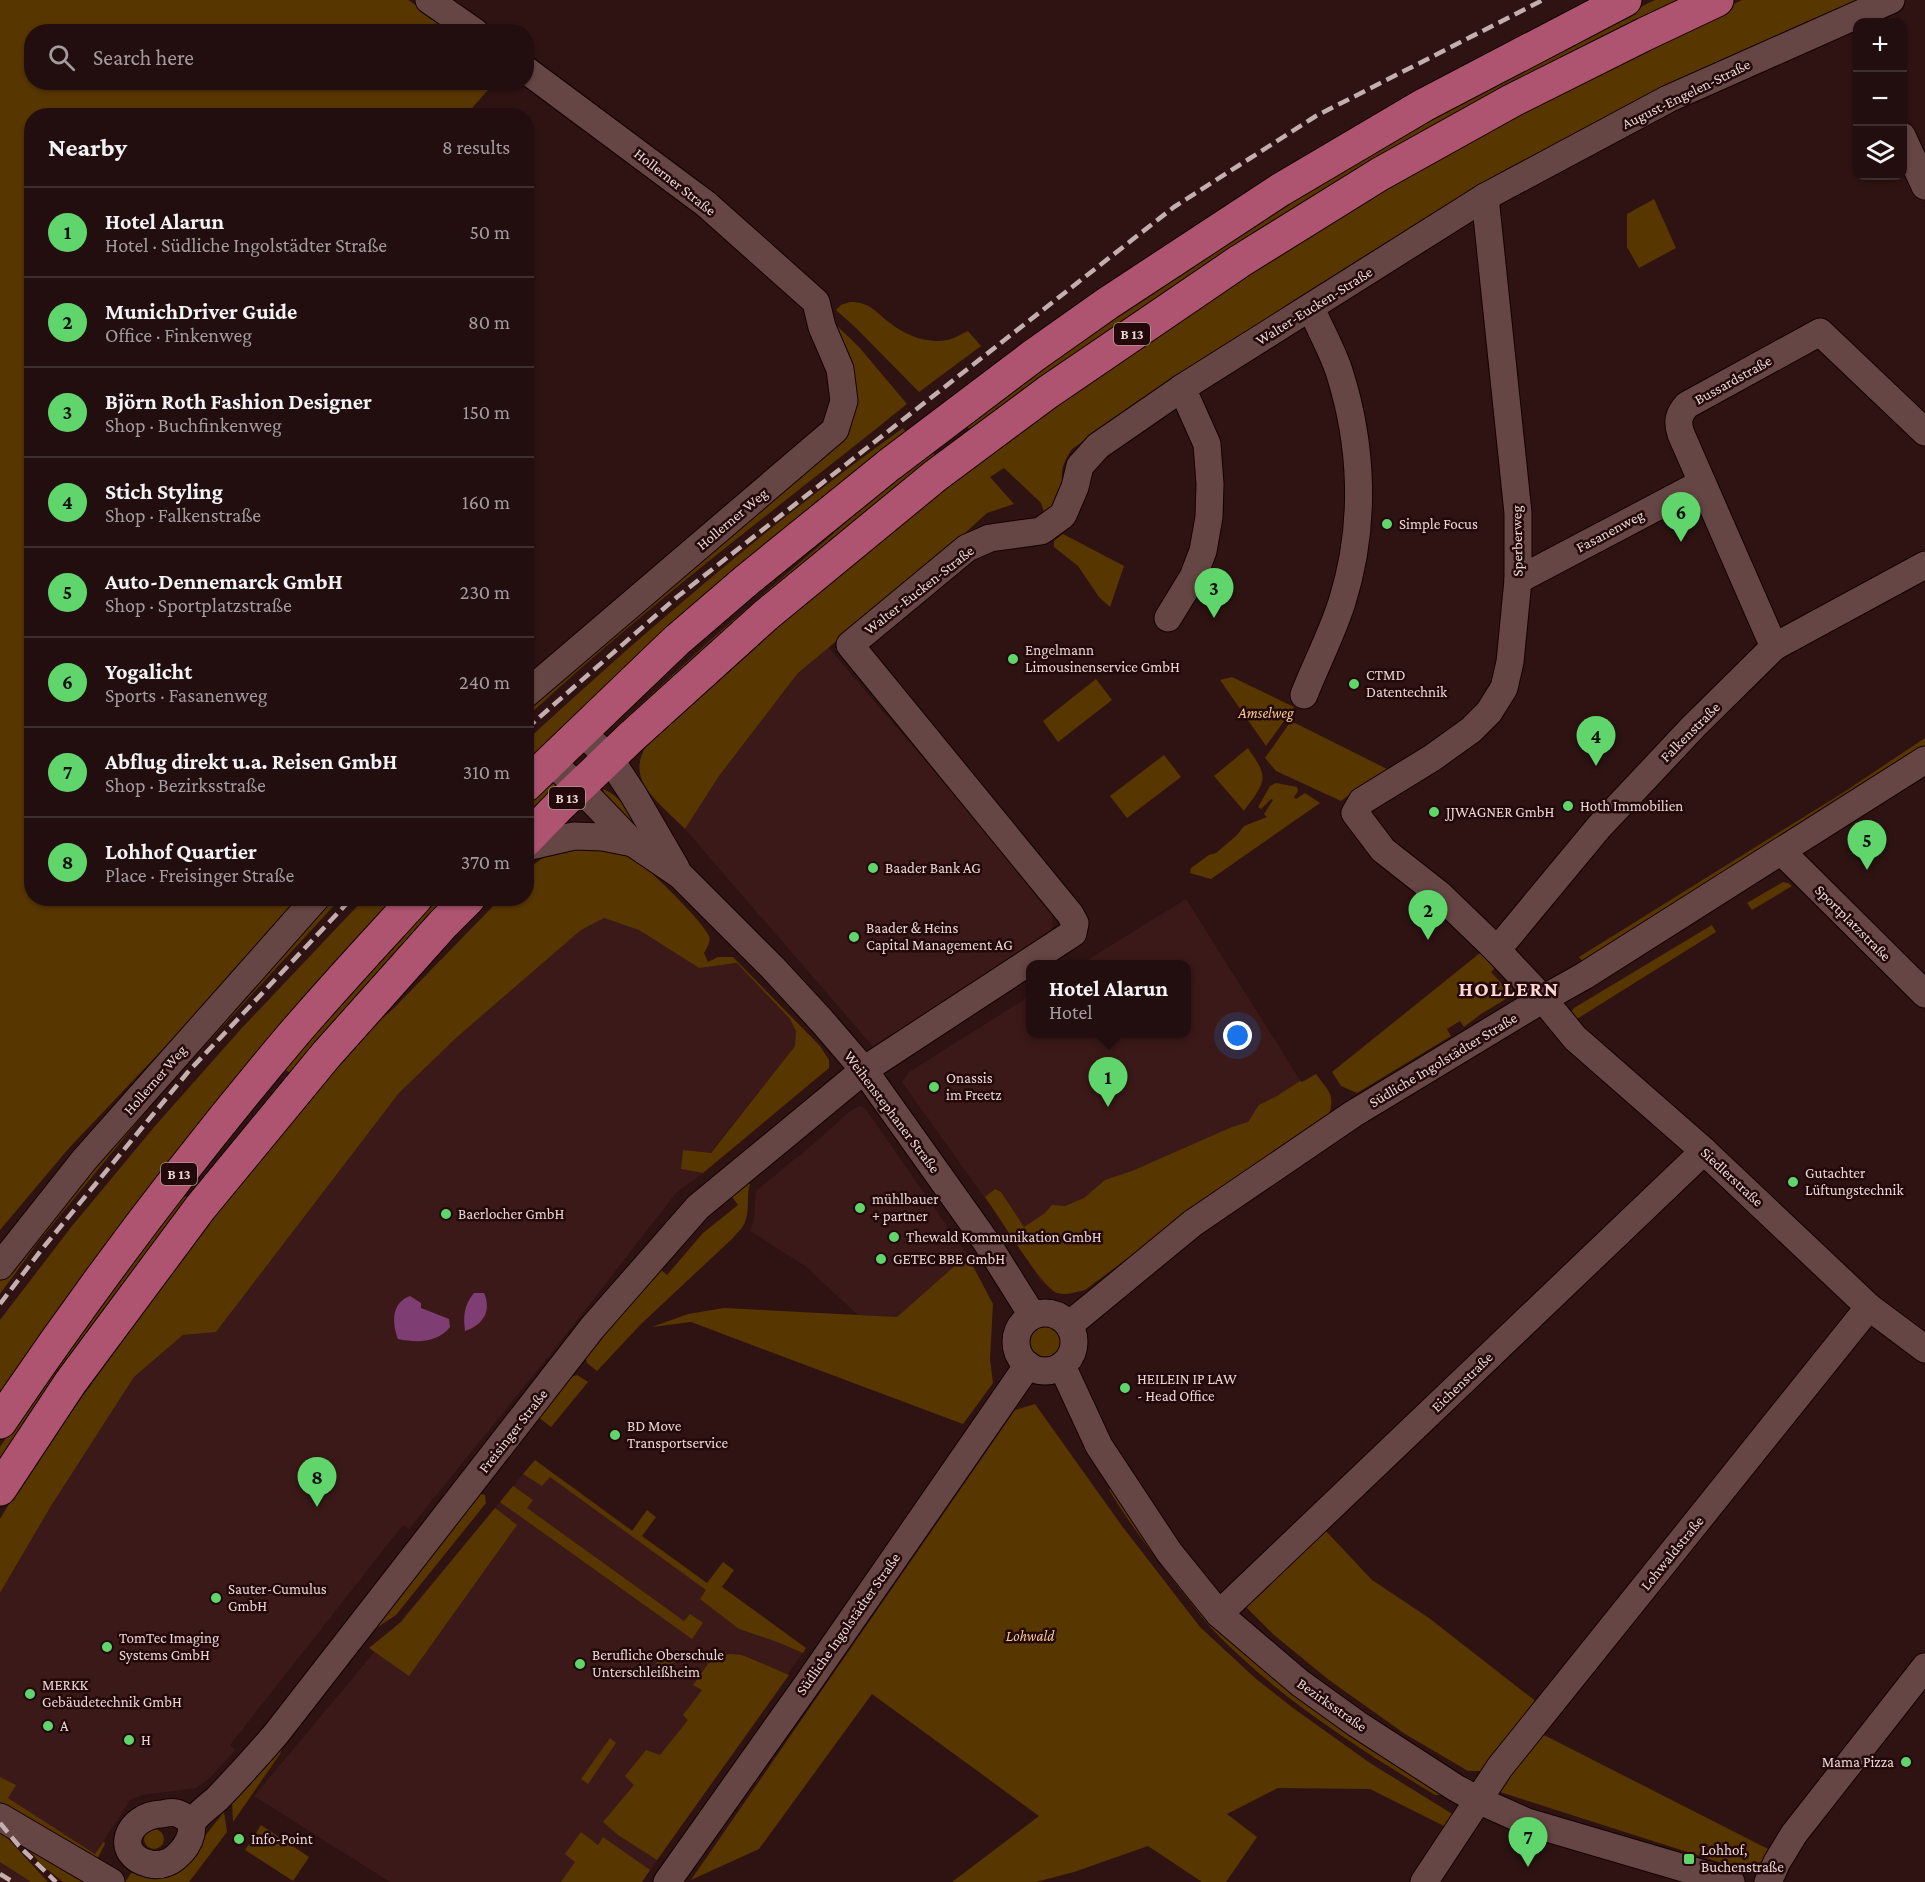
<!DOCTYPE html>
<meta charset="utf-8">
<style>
:root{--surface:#220e0e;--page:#2a1717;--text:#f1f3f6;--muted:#a29c9e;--line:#3f2e2e;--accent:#5fd56b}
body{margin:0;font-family:"Crimson Pro",serif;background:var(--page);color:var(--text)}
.controls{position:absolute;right:18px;top:18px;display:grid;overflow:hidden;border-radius:12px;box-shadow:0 2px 4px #0004}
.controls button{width:54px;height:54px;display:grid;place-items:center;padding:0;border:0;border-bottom:2px solid var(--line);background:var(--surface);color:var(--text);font:30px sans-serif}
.you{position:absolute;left:1238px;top:1036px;width:21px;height:21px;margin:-15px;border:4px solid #fff;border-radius:50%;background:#1a73e8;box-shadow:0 0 0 9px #1a73e833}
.badge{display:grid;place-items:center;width:39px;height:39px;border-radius:50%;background:var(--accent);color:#111;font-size:20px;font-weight:700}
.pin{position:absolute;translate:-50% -50px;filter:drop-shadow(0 2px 3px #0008)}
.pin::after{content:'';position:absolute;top:32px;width:21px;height:18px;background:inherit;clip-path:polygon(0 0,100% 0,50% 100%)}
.popup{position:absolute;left:1026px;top:960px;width:165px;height:78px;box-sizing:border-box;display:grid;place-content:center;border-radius:12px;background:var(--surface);filter:drop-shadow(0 2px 4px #0005);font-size:20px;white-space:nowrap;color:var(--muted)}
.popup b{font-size:22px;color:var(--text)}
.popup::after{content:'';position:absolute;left:50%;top:100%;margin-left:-12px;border:12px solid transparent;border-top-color:var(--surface)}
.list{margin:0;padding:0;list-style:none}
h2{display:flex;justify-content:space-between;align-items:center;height:78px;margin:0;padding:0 24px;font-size:26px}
h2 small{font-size:20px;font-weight:400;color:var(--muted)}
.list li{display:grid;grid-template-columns:39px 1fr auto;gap:18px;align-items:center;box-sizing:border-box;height:90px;padding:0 24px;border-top:2px solid var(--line)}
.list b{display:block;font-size:22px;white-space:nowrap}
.list p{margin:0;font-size:20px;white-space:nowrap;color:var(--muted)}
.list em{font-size:20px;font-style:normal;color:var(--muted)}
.icon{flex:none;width:33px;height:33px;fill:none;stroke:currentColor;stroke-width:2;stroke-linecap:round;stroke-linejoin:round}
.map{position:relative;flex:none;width:1925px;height:1882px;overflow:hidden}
.search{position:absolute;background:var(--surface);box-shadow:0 2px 4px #0004;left:24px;top:24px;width:510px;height:66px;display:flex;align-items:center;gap:15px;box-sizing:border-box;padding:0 21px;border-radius:24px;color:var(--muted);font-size:22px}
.panel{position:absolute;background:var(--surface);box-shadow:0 2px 4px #0004;left:24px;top:108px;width:510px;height:798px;border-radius:24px}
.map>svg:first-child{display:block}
.built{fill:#3b1918}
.green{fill:#583600}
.water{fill:#7e3d73}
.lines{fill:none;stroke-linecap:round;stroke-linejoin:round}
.minor-casing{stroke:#140101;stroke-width:29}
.major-casing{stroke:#140101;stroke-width:35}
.minor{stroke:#664644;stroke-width:27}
.major{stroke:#ae5471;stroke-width:33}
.rail{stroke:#c4afae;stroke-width:4.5;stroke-dasharray:12 6;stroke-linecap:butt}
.poi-dot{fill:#5fd56b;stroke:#230909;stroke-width:2}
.labels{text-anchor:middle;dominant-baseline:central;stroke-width:5;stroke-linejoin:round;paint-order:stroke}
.shield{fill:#230909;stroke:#af9998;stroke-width:1.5}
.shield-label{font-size:14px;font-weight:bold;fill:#ebd7d6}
.street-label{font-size:15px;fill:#ebd7d6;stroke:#230909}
.poi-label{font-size:15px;fill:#ebd7d6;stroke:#230909;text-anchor:start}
.park-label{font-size:15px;font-style:italic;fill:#f6c992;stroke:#230909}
.district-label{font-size:21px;font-weight:bold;letter-spacing:1.5px;fill:#fed7d4;stroke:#230909}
</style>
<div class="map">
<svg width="1925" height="1882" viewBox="0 0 1925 1882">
<rect width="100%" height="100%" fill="#2e1312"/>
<!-- built -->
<g class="built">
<path d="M828,647L1052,909L1053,925L1047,939L876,1050L685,829L719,776L798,673Z"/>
<path d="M1186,899L1322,1115L1054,1292L1041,1281L1005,1226L902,1082L909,1072L1030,996V1034H1186V964H1081Z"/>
<path d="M604,918L639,930L699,968L737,963L790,1019L797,1031L795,1046L710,1153L681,1169L703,1173L676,1193L561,1341L409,1529L403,1525L230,1745L235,1750L209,1779L196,1788L143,1795L131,1799L95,1854L7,1798L15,1785L0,1777V1593L51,1506L134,1377L183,1335L216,1332L399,1093L456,1038L581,930Z"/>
<path d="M859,1106L865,1108L967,1255L897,1317L858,1315L805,1266L750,1231L754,1219L756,1191L818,1140L849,1112Z"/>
<path d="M535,1460L707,1583L722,1587L806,1648L642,1882H390L254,1796Z"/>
<path d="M0,1862L31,1882H0Z"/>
</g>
<!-- green -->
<g class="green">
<path d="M0,0H408L456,31L32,32V82L494,83L466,115L32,116V623L27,629L32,633V898H291L292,906L287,918L69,1148L0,1230Z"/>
<path d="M1655,0H1686L971,431L966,425L1059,354L1233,236L1417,124L1570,41Z"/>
<path d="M1742,0H1857L1725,58L1631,109L1457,198L1294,300L1072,449C1062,465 1060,471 1063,491L1046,518L1041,503L1004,468L990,477L1014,504L987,513L953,544L798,673L719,776L685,829C644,789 617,772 665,722L897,523L1129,350L1374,194L1500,123Z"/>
<path d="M1654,199L1676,248L1639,268L1627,247V214Z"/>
<path d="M850,302C871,302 875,312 890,323C905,335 927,344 947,340C954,339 961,334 968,331L981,346L919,392L856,328L836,310L841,305Z"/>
<path d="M830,319L859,347L907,404C779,507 647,605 527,717V704L848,422Z"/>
<path d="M903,428L906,432L527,767V740C646,630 771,523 903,428Z"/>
<path d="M932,451L937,458L609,737L616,727L716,635L916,462Z"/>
<path d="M1063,534L1124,566L1110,607L1099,597L1078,566L1054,547V541Z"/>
<path d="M1232,677L1294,707L1266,746L1220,680Z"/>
<path d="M1096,679L1112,700L1058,742L1043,721Z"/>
<path d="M1291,721L1395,773L1361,786L1341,801L1276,771L1265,758Z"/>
<path d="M1925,738V747L1638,930L1582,961L1579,957L1844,792Z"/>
<path d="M1248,748C1252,755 1260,764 1262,773C1266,785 1250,802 1244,811L1214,776Z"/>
<path d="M1164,755L1181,777L1127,818L1110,796Z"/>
<path d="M556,781L560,782L527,821V803L538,792Z"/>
<path d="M1276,783L1297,787L1298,791L1294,797L1296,799L1305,793L1320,803L1211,879L1190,873L1191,868L1209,855L1216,853L1237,835L1244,826L1267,817L1264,814L1273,800L1271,799L1261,809L1258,807L1270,786Z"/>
<path d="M603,789C625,797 637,826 649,845L604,795Z"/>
<path d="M572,845C586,847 616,848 627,854C641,860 704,922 709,936C711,942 707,948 704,953L708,962L718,957H733L820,1046L829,1060V1068L703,1173L681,1169L683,1150L711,1153L795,1046L796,1031L790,1019L737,963L699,968L639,930L604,918L581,930L456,1038L399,1093L216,1332L183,1335L134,1377L51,1506L0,1593V1519L26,1475L124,1339L172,1267L355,1043L394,1008L500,899L526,898L527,871L529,868L551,852Z"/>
<path d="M1783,882L1788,883L1792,886L1752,910L1747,903Z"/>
<path d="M327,899H340L162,1092L39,1241L0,1294V1278L109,1143Z"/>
<path d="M364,899H398L0,1398V1320L72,1226L155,1126L240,1030Z"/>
<path d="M433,899H452L293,1076L283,1067Z"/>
<path d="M1712,925L1716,932L1572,1022L1570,1014L1574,1008Z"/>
<path d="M1480,953L1496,967L1491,972L1502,984L1508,980L1511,982L1512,993L1509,997L1481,1014L1464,1027L1460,1021L1447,1029L1451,1036L1357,1093L1341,1086L1332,1072Z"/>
<path d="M1316,1074C1329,1092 1336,1094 1328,1118L1190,1212L1085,1290C1075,1292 1067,1296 1057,1293C1041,1287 999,1216 985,1197L995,1189L1001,1192L1024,1227L1045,1213L1052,1205L1065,1206L1084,1198L1105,1180L1132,1171L1232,1127L1248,1122L1259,1105L1277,1096L1300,1081L1302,1082Z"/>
<path d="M744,1183L750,1184C746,1196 750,1210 745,1222C743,1228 737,1233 733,1238L641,1324L597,1371L587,1363L585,1356L659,1268L667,1275L703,1233L738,1205L730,1194Z"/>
<path d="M181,1193L191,1201L0,1465V1447L44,1382Z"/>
<path d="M967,1255L993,1304L990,1359L993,1383L963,1424L691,1322L652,1327L688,1314L724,1308L897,1317Z"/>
<circle cx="1044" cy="1342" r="18"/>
<path d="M577,1375L588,1382L551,1427L537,1416L569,1377Z"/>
<path d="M1035,1404L1122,1526L1200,1627L1255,1678L1293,1708L1370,1763L1454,1815L1446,1827L1370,1789L1278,1788L1227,1814L1257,1837L1226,1882H1202L1148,1846L1074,1872L1036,1882H952L1039,1816L872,1694L759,1849L691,1880L1015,1410Z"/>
<path d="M535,1460L632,1531L647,1510L656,1517L642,1536L707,1583L723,1562L734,1570L722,1587L806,1648L803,1653L780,1643L739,1629L700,1599L706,1590L550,1477L542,1486L523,1474Z"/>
<path d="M513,1486L533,1500L527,1508L684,1621L690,1614L703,1623L692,1639L500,1502Z"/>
<path d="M1112,1487L1345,1731L1393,1763L1443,1791L1440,1795H1435C1358,1748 1279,1698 1215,1632C1204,1621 1194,1606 1183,1593C1157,1560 1131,1526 1109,1490Z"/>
<path d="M477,1493L485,1495L486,1503L396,1615L364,1636Z"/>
<path d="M495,1508L517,1525L409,1676L369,1648L401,1622Z"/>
<path d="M1324,1529L1372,1580L1429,1618L1538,1703L1485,1771H1468L1405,1734L1329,1680L1274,1635L1245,1606Z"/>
<path d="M666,1650L677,1657L667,1671L656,1664Z"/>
<path d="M730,1654L742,1655L789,1675L657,1860L618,1835L603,1822L634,1785L625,1776L646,1750L660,1755L688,1720L683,1715L702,1690L693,1685L713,1657Z"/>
<path d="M1542,1734L1770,1850L1754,1871L1728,1865L1497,1791Z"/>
<path d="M610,1738L616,1743L588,1784L581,1779Z"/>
<path d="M284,1743L280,1754L233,1822L232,1803L270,1750Z"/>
<path d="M0,1777L16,1785L8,1798L95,1854L104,1841L105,1844L93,1867L0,1808Z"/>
<path d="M224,1812L227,1832L189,1882H125L134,1869L181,1866Z"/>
<path d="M261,1825L309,1857L293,1881L245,1850Z"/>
<circle cx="154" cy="1839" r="10"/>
<path d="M0,1830L48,1882H31L0,1862Z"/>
<path d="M581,1832L598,1845L603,1837L650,1870L642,1882H561L575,1862L565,1854Z"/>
<path d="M20,1840L91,1882H63L43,1866Z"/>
</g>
<!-- water -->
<g class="water">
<path d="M474,1293H484C492,1311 483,1325 465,1331C463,1316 464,1305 474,1293Z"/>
<path d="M410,1296L421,1303V1308L449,1319L450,1327C437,1343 417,1343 398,1339C392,1323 391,1303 410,1296Z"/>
</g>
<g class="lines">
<defs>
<g id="minor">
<path d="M429,0L475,32"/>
<path d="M526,70L706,204L816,302L822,327L840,369L844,401L835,430L526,694"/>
<path d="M1902,136L1925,186"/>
<path d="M1485,197L1518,513V580L1510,662L1504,688L1489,712L1471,730L1432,758L1362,801L1355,813L1383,850L1439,894L1497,950L1543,999L1575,1038L1704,1151L1869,1307L1925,1349"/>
<path d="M1518,580L1702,483"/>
<path d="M1168,618L1193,577L1203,551L1209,517L1210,484L1207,444L1182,388"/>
<path d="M1774,647L1681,434C1677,422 1678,415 1687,405L1820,332L1925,432"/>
<path d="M1304,695C1316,664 1332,634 1342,602C1366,526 1363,446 1339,371C1332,350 1320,329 1311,308"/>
<path d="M582,732L610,759L633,794L676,868"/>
<path d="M551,762L579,787L633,843L680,875L773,968L821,1020L864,1070L987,1243L1032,1315"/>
<path d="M526,847L574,836L603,837L633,843"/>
<path d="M1782,852L1925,994"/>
<path d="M1497,950L1599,827L1693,727L1774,647L1925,565"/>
<path d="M0,1266L84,1160L316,898"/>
<circle cx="1045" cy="1342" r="29"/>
<path d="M1069,1325L1193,1223L1353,1114L1543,999L1584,976L1925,760"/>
<path d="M1062,1366L1099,1446L1169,1552L1219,1614L1300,1683L1357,1724L1456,1788L1478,1800L1527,1822L1731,1882"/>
<path d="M1219,1614L1704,1151"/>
<path d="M0,1817L111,1882"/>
<path d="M193,1822C188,1819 181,1814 176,1813C172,1812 166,1813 162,1814C127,1815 112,1855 150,1864C160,1866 169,1863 176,1857C183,1851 189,1843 191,1834C192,1830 191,1824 193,1821C197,1815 211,1804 217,1799C237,1778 257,1756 276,1734L592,1328L698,1207L864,1070L1073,933L1075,923L1070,914L850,645L967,548L990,538L1041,531L1063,515L1075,487L1080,466L1098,446L1182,388L1485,197L1668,99L1891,0"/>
<path d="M667,1882L808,1683L1028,1365"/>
<path d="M1424,1882L1500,1767L1869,1307"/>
<path d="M1768,1882L1777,1862L1794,1834L1925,1667"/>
</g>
<g id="major">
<path d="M526,785L676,641L747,580L889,465L1033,356L1108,303L1280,190L1424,105L1625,0"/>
<path d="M526,840L559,806L630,738L766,615L935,476L1048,392L1240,261L1380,174L1513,100L1645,34L1717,0"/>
<path d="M0,1422C90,1289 187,1160 291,1037C331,990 374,944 416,898"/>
<path d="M0,1489L70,1383L200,1208L326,1055L443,924L469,898"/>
</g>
</defs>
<!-- minor casing -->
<use href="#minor" class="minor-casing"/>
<!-- major casing -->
<use href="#major" class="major-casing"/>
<!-- minor -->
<use href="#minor" class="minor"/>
<!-- major -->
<use href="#major" class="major"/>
<!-- rail -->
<g class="rail">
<path d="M526,729L677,597L1174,207L1316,116L1543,0"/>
<path d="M0,1304L42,1249L188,1072L352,898"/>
<path d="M0,1823L19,1846L56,1882"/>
<path d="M0,1874L13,1882"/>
</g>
</g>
<!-- markers -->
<g class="poi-dot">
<circle cx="1387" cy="524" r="6"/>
<circle cx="1013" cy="659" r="6"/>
<circle cx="1354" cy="684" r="6"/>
<circle cx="1568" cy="806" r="6"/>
<circle cx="1434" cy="812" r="6"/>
<circle cx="873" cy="868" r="6"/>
<circle cx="854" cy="937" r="6"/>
<circle cx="934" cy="1087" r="6"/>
<circle cx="1793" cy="1182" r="6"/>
<circle cx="860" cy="1208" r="6"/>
<circle cx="446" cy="1214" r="6"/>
<circle cx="894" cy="1237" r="6"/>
<circle cx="881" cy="1259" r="6"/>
<circle cx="1125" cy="1388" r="6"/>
<circle cx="615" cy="1435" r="6"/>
<circle cx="216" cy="1598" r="6"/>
<circle cx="107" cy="1647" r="6"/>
<circle cx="580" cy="1664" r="6"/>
<circle cx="30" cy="1694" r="6"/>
<circle cx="48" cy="1726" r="6"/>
<circle cx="129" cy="1740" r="6"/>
<circle cx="1906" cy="1762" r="6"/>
<circle cx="239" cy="1839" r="6"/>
<rect x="1683" y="1853" width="12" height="12" rx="3"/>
</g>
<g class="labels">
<!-- shield labels -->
<g class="shield">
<rect x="1114" y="323" width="36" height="22" rx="4.5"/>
<rect x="549" y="787" width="36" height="22" rx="4.5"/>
<rect x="161" y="1163" width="36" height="22" rx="4.5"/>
</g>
<g class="shield-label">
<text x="1132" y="334">B 13</text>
<text x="567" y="798">B 13</text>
<text x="179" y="1174">B 13</text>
</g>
<!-- street labels -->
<g class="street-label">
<text transform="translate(1686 94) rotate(-26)">August-Engelen-Straße</text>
<text transform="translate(675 182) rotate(38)">Hollerner Straße</text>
<text transform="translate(1314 306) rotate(-32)">Walter-Eucken-Straße</text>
<text transform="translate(1733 380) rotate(-29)">Bussardstraße</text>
<text transform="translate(732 519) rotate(-40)">Hollerner Weg</text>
<text transform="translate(1610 531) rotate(-28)">Fasanenweg</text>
<text transform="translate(1517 541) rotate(-91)">Sperberweg</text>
<text transform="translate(919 590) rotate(-38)">Walter-Eucken-Straße</text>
<text transform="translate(1690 732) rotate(-45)">Falkenstraße</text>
<text transform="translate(1853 923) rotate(45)">Sportplatzstraße</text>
<text transform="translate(1443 1060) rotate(-31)">Südliche Ingolstädter Straße</text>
<text transform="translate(155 1080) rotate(-49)">Hollerner Weg</text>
<text transform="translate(892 1112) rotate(53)">Weihenstephaner Straße</text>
<text transform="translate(1732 1177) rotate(43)">Siedlerstraße</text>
<text transform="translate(1462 1382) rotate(-44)">Eichenstraße</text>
<text transform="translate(513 1431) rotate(-52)">Freisinger Straße</text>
<text transform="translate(1672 1553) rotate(-51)">Lohwaldstraße</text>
<text transform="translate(848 1624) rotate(-55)">Südliche Ingolstädter Straße</text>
<text transform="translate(1332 1705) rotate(35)">Bezirksstraße</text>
</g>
<!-- poi labels -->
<g class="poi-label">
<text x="1399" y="524">Simple Focus</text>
<text x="1025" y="650">Engelmann<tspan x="1025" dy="17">Limousinenservice GmbH</tspan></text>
<text x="1366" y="675">CTMD<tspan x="1366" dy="17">Datentechnik</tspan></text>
<text x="1580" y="806">Hoth Immobilien</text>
<text x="1446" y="812">JJWAGNER GmbH</text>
<text x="885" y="868">Baader Bank AG</text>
<text x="866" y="928">Baader &amp; Heins<tspan x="866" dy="17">Capital Management AG</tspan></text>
<text x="946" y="1078">Onassis<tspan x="946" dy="17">im Freetz</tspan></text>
<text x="1805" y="1173">Gutachter<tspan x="1805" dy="17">Lüftungstechnik</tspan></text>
<text x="872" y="1199">mühlbauer<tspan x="872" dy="17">+ partner</tspan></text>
<text x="458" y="1214">Baerlocher GmbH</text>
<text x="906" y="1237">Thewald Kommunikation GmbH</text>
<text x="893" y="1259">GETEC BBE GmbH</text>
<text x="1137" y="1379">HEILEIN IP LAW<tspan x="1137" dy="17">- Head Office</tspan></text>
<text x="627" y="1426">BD Move<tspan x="627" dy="17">Transportservice</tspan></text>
<text x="228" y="1589">Sauter-Cumulus<tspan x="228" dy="17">GmbH</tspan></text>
<text x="119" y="1638">TomTec Imaging<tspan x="119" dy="17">Systems GmbH</tspan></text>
<text x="592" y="1655">Berufliche Oberschule<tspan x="592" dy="17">Unterschleißheim</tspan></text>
<text x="42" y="1685">MERKK<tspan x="42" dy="17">Gebäudetechnik GmbH</tspan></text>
<text x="60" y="1726">A</text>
<text x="141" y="1740">H</text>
<text x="1894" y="1762" text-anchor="end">Mama Pizza</text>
<text x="251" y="1839">Info-Point</text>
<text x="1701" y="1850">Lohhof,<tspan x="1701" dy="17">Buchenstraße</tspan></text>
</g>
<!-- park labels -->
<g class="park-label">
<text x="1266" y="713">Amselweg</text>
<text x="1030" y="1636">Lohwald</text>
</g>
<!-- district labels -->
<g class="district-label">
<text x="1509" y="989">HOLLERN</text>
</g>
</g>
</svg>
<div class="controls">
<button>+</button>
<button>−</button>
<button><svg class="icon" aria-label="layers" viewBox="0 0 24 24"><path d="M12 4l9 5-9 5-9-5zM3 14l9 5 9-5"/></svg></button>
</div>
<div class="you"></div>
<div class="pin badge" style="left:1108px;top:1107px">1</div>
<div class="popup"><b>Hotel Alarun</b>Hotel</div>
<div class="pin badge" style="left:1428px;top:940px">2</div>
<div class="pin badge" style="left:1214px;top:618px">3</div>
<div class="pin badge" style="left:1596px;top:766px">4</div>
<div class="pin badge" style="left:1867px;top:870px">5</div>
<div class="pin badge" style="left:1681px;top:542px">6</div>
<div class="pin badge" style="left:1528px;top:1867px">7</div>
<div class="pin badge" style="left:317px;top:1507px">8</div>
<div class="search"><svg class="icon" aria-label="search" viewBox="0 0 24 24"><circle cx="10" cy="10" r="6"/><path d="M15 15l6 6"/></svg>Search here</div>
<section class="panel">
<h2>Nearby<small>8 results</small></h2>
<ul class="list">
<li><span class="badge">1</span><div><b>Hotel Alarun</b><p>Hotel · Südliche Ingolstädter Straße</p></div><em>50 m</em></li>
<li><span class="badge">2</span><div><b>MunichDriver Guide</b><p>Office · Finkenweg</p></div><em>80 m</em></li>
<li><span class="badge">3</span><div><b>Björn Roth Fashion Designer</b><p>Shop · Buchfinkenweg</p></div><em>150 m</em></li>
<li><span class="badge">4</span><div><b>Stich Styling</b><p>Shop · Falkenstraße</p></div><em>160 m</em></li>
<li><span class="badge">5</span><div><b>Auto-Dennemarck GmbH</b><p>Shop · Sportplatzstraße</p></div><em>230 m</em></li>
<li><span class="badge">6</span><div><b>Yogalicht</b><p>Sports · Fasanenweg</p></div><em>240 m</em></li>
<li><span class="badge">7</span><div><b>Abflug direkt u.a. Reisen GmbH</b><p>Shop · Bezirksstraße</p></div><em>310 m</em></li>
<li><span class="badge">8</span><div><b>Lohhof Quartier</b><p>Place · Freisinger Straße</p></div><em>370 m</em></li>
</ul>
</section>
</div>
